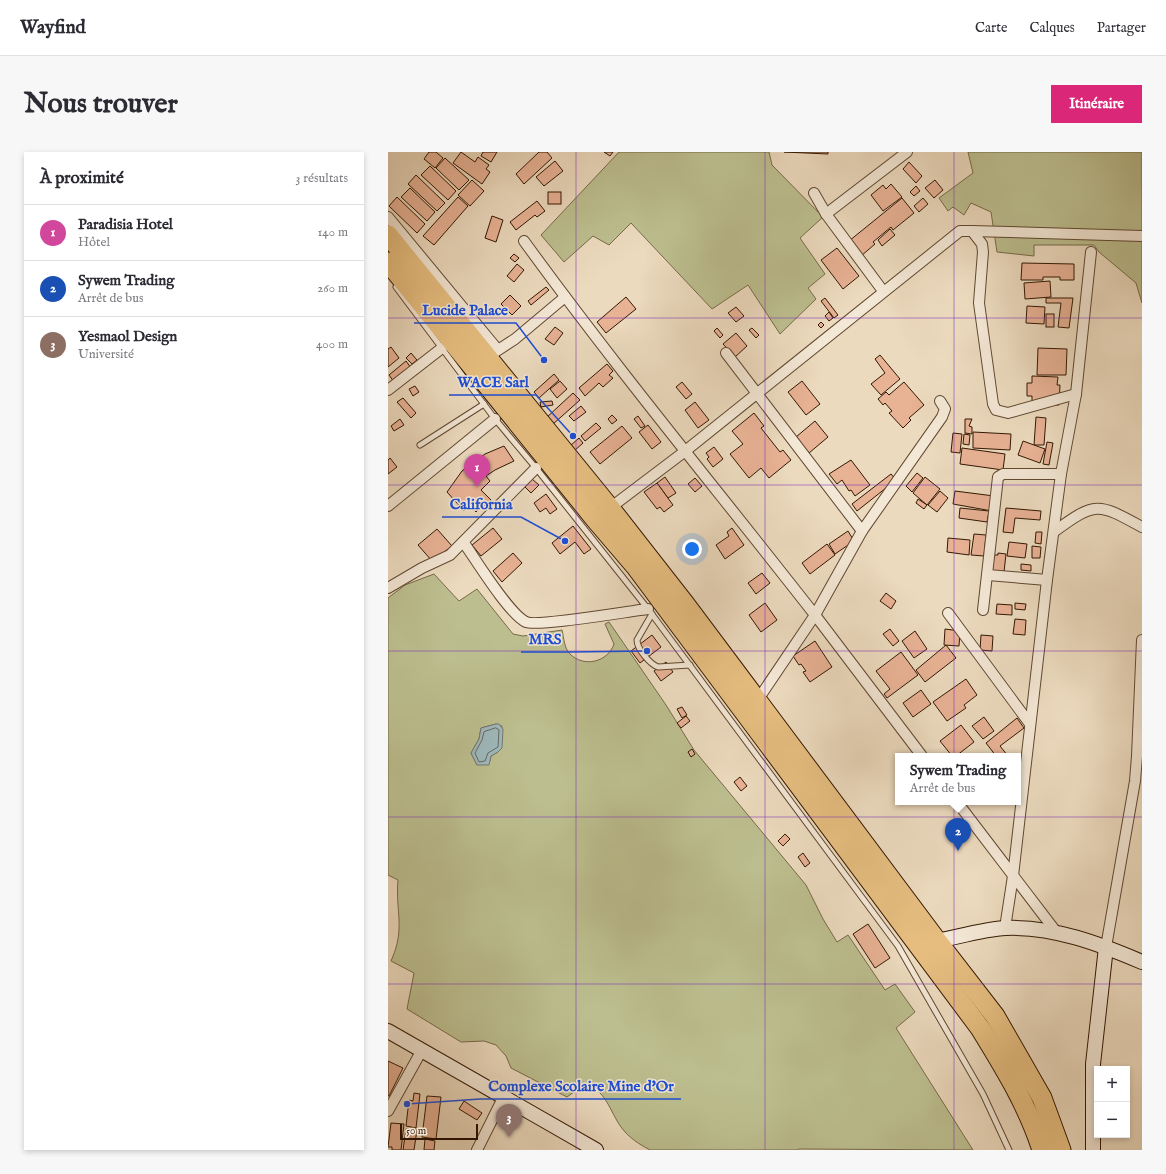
<!DOCTYPE html>
<html lang="fr">
<meta charset="utf-8">
<style>
:root{--surface:#fff;--page:#f7f7f7;--text:#2b2b33;--muted:#7c7c81;--line:#e1e1e2;--accent:#db2777}
body{margin:0;font-family:"IM FELL English",serif;background:var(--page);color:var(--text)}
.controls{position:absolute;right:12px;bottom:12px;display:grid;overflow:hidden;border-radius:0px;box-shadow:0 2px 6px #0003}
.controls button{width:36px;height:36px;display:grid;place-items:center;padding:0;border:0;border-bottom:1px solid var(--line);background:var(--surface);color:var(--text);font:20px sans-serif}
.scale{position:absolute;left:12px;bottom:10px;width:78px;box-sizing:border-box;padding-left:4px;border:2px solid #321702;border-top:0;font-size:11px;line-height:14px;white-space:nowrap;color:#321702;-webkit-text-stroke:3px #f3e7d5;paint-order:stroke}
.you{position:absolute;left:304px;top:397px;width:14px;height:14px;margin:-10px;border:3px solid #fff;border-radius:50%;background:#1a73e8;box-shadow:0 0 0 6px #1a73e833}
.badge{display:grid;place-items:center;width:26px;height:26px;border-radius:50%;background:var(--accent);color:#fff;font-size:13px;font-weight:700}
.pin{position:absolute;translate:-50% -33px;filter:drop-shadow(0 1px 2px #0008)}
.pin::after{content:'';position:absolute;top:21px;width:14px;height:12px;background:inherit;clip-path:polygon(0 0,100% 0,50% 100%)}
.popup{position:absolute;left:507px;top:601px;width:126px;height:52px;box-sizing:border-box;display:grid;place-content:center;border-radius:0px;background:var(--surface);filter:drop-shadow(0 1px 3px #0005);font-size:13px;white-space:nowrap;color:var(--muted)}
.popup b{font-size:15px;color:var(--text)}
.popup::after{content:'';position:absolute;left:50%;top:100%;margin-left:-8px;border:8px solid transparent;border-top-color:var(--surface)}
.list{margin:0;padding:0;list-style:none}
h2{display:flex;justify-content:space-between;align-items:center;height:52px;margin:0;padding:0 16px;font-size:17px}
h2 small{font-size:13px;font-weight:400;color:var(--muted)}
.list li{display:grid;grid-template-columns:26px 1fr auto;gap:12px;align-items:center;box-sizing:border-box;height:56px;padding:0 16px;border-top:1px solid var(--line)}
.list b{display:block;font-size:15px;white-space:nowrap}
.list p{margin:0;font-size:13px;white-space:nowrap;color:var(--muted)}
.list em{font-size:13px;font-style:normal;color:var(--muted)}
.map{position:relative;flex:none;width:754px;height:998px;overflow:hidden;border-radius:0px}
header{display:flex;align-items:center;gap:24px;box-sizing:border-box;height:56px;padding:0 20px;background:var(--surface);border-bottom:1px solid var(--line)}
header strong{font-size:19px}
nav{display:flex;gap:22px;margin-inline-start:auto;font-size:14px}
.intro{display:flex;align-items:center;justify-content:space-between;box-sizing:border-box;height:96px;padding:0 24px}
h1{margin:0;font-size:28px}
.button{padding:10px 18px;border-radius:0px;background:var(--accent);color:#fff;font-size:14px;font-weight:700}
main{display:flex;gap:24px;padding:0 24px}
aside{flex:1;background:var(--surface);border-radius:0px;box-shadow:0 2px 6px #0003}
.map>svg:first-child{display:block}
.green{fill:#bcbe8f;stroke:#776a48;fill-rule:evenodd}
.water{fill:#9eb8bc;stroke:#737872}
.lines{fill:none;stroke-linecap:round;stroke-linejoin:round}
.shore{stroke:#68685f;stroke-width:1}
.building{fill:#e8b295;stroke:#321702}
.lane-casing{stroke:#604831;stroke-width:7}
.street-casing{stroke:#604831;stroke-width:12}
.secondary-casing{stroke:#321702;stroke-width:16}
.highway-casing{stroke:#321702;stroke-width:21}
.lane{stroke:#f3e7d5;stroke-width:5}
.street{stroke:#f3e7d5;stroke-width:10}
.secondary{stroke:#f3e7d5;stroke-width:14}
.highway{stroke:#e6bd7f;stroke-width:19}
.grid{fill:none;stroke:#7b2cbf;stroke-width:1;stroke-opacity:0.55}
.leader{fill:none;stroke:#1d4ed8;stroke-width:1.5}
.callout-dot{fill:#1d4ed8;stroke:#f3e7d5;stroke-width:1.5}
.callout-label{font-size:15px;text-anchor:middle;font-weight:bold;fill:#1d4ed8;stroke:#f3e7d5;stroke-width:3;stroke-linejoin:round;paint-order:stroke}
</style>
<header>
<strong>Wayfind</strong>
<nav><a>Carte</a><a>Calques</a><a>Partager</a></nav>
</header>
<div class="intro"><h1>Nous trouver</h1><a class="button">Itinéraire</a></div>
<main>
<aside>
<h2>À proximité<small>3 résultats</small></h2>
<ul class="list">
<li><span class="badge" style="background:#d1479c">1</span><div><b>Paradisia Hotel</b><p>Hôtel</p></div><em>140 m</em></li>
<li><span class="badge" style="background:#1a4fb4">2</span><div><b>Sywem Trading</b><p>Arrêt de bus</p></div><em>260 m</em></li>
<li><span class="badge" style="background:#8d6e63">3</span><div><b>Yesmaol Design</b><p>Université</p></div><em>400 m</em></li>
</ul>
</aside>
<div class="map">
<svg width="754" height="998" viewBox="0 0 754 998">
<rect width="100%" height="100%" fill="#ecdabe"/>
<filter id="stains"><feTurbulence type="fractalNoise" baseFrequency=".005" numOctaves="4"/><feColorMatrix values="0 0 0 0 .2 0 0 0 0 .09 0 0 0 0 .02 0 0 0 .5 -.17"/></filter>
<radialGradient id="worn" r=".72"><stop offset=".6" stop-color="#630" stop-opacity="0"/><stop offset="1" stop-color="#630" stop-opacity=".3"/></radialGradient>
<!-- green -->
<g class="green">
<path d="M231,0H381L384,13L435,65L412,86L437,122L420,136L428,147L392,182L360,133L324,157L243,71L221,93L205,84L176,110L153,83Z"/>
<path d="M580,0H754V151L748,131L711,100L706,93H646V104L609,100L603,60L583,51L576,63L565,55L560,59L551,46L585,21Z"/>
<path d="M46,422L71,449L89,437L125,482L135,484L174,478C176,486 176,496 182,502C196,516 220,510 226,492L217,472L221,470L278,553L306,598L418,733L435,767L449,790L460,783L497,838L507,832L527,860L508,876L585,998L411,997L409,998H262C251,992 241,986 233,975C222,960 217,935 196,933L179,945L123,916L118,904L108,893L96,889L73,890L19,857L26,821L3,809C18,776 7,759 10,728L0,723V446L17,433ZM108,572L114,574L110,600L103,604L102,609L89,613L83,601L91,587L93,576Z"/>
</g>
<!-- water -->
<path class="water" d="M108,572H111L115,577L114,596L110,600L103,604L101,613H89L83,601L91,587L93,576Z"/>
<g class="lines">
<!-- shore -->
<path class="shore" d="M108,576L111,578L110,595L100,601L97,609L91,610L87,601L94,588L96,580Z"/>
</g>
<!-- building -->
<g class="building">
<path d="M41,0H48L55,6L47,16L36,7Z"/>
<path d="M73,0L87,10L90,5L101,13L98,17L102,20L94,32L65,11Z"/>
<path d="M95,0H109L103,10L93,4Z"/>
<path d="M151,0H159L164,6L136,32L128,22Z"/>
<path d="M216,0H225L222,4Z"/>
<path d="M396,0H440V2Z"/>
<path d="M57,6L81,28L71,38L48,16Z"/>
<path d="M167,9L175,19L156,34L148,25Z"/>
<path d="M521,10L534,24L528,31L515,17Z"/>
<path d="M42,14L68,39L60,48L33,23Z"/>
<path d="M28,23L57,51L49,59L20,32Z"/>
<path d="M84,28L96,39L82,54L70,43Z"/>
<path d="M547,28L555,38L546,46L537,36Z"/>
<path d="M503,32L514,45L495,59L483,43L495,33L498,37Z"/>
<path d="M528,34L532,39L526,44L522,40Z"/>
<path d="M22,36L47,60L39,69L13,45Z"/>
<rect x="160" y="40" width="13" height="12"/>
<path d="M9,45L37,72L29,81L1,54Z"/>
<path d="M70,45L80,54L46,93L35,84Z"/>
<path d="M514,46L526,61L505,78L503,75L485,90L487,92L473,104L461,89Z"/>
<path d="M535,46L540,52L531,60L526,54Z"/>
<path d="M149,49L157,59L149,65L147,63L128,78L122,70Z"/>
<path d="M104,64L115,68L108,90L97,86Z"/>
<path d="M502,77L507,83L494,94L490,88Z"/>
<path d="M449,96L471,124L455,137L433,108Z"/>
<path d="M126,102L131,106L127,110L122,106Z"/>
<path d="M634,111L686,112V128H672V125H655V128H633Z"/>
<path d="M129,112L136,118L126,130L119,124Z"/>
<path d="M662,129L663,145L637,147L636,131Z"/>
<path d="M158,135L161,138L143,153L140,149Z"/>
<path d="M122,143L133,154L124,163L113,152Z"/>
<path d="M238,145L248,157L218,181L209,170Z"/>
<path d="M437,146L450,163L446,166L433,149Z"/>
<path d="M658,146H685L681,176L670,175L673,151H658Z"/>
<path d="M639,154L657,155L656,172L638,171Z"/>
<path d="M348,155L356,164L348,170L340,161Z"/>
<path d="M441,160L445,166L441,169L437,164Z"/>
<rect x="658" y="162" width="8" height="13"/>
<path d="M433,170L436,173L433,176L430,173Z"/>
<path d="M167,175L175,181L166,193L157,187Z"/>
<path d="M329,176L335,183L332,186L326,179Z"/>
<path d="M364,176L371,183L368,186L361,178Z"/>
<path d="M348,181L359,194L347,205L335,192Z"/>
<path d="M3,195L11,206L0,215V197Z"/>
<path d="M650,196L679,197L678,223H649Z"/>
<path d="M23,201L29,208L24,212L18,206Z"/>
<path d="M492,203L512,227L493,243L483,232L497,221L487,207Z"/>
<path d="M18,209L26,220L9,234L1,223Z"/>
<path d="M219,212L225,219L221,223L225,226L215,235L211,231L197,244L191,236Z"/>
<path d="M166,222L171,228L151,246L146,240Z"/>
<path d="M644,224L670,225L669,233H672L671,253L644,252V244H639V231H644Z"/>
<path d="M172,229L179,237L169,246L162,237Z"/>
<path d="M414,229L432,252L418,263L400,240Z"/>
<path d="M294,230L304,242L298,247L288,235Z"/>
<path d="M516,230L536,253L521,266L523,268L515,276L501,261L504,259L497,251L495,253L490,247L498,240L501,243Z"/>
<path d="M27,234L31,240L25,244L21,237Z"/>
<path d="M185,241L192,248L164,273L158,266Z"/>
<path d="M15,246L28,261L23,266L9,250Z"/>
<path d="M164,249L165,253L153,255L152,250Z"/>
<path d="M307,250L321,268L310,276L297,258Z"/>
<path d="M193,254L198,260L186,269L181,264Z"/>
<path d="M366,261L376,274L373,276L392,300L395,298L403,308L381,326L373,316L361,326L342,302L355,292L344,279Z"/>
<path d="M224,263L229,268L224,272L220,267Z"/>
<path d="M250,264L257,274L253,276L246,267Z"/>
<path d="M648,265L658,266L656,293H646Z"/>
<path d="M12,267L16,273L6,279L3,274Z"/>
<path d="M577,267H584L581,274L584,275V282L577,281Z"/>
<path d="M427,269L440,285L421,301L408,285Z"/>
<path d="M208,271L213,276L197,289L193,284Z"/>
<path d="M260,273L273,290L264,297L251,280Z"/>
<path d="M234,274L244,286L212,312L202,300Z"/>
<path d="M585,280L623,282L622,298L585,296Z"/>
<path d="M565,281L574,282L572,301L563,300Z"/>
<path d="M576,282L582,283L581,293L575,292Z"/>
<path d="M191,286L195,291L186,299L182,294Z"/>
<path d="M635,289L657,297L652,311L630,303Z"/>
<path d="M659,290L665,291L661,313L655,312Z"/>
<path d="M116,294L126,309L107,318L98,324L102,329L93,338L103,348L99,355L95,352L88,360L81,352L76,359L59,340L74,319L97,302Z"/>
<path d="M326,295L335,307L325,315L319,307L321,305L318,301Z"/>
<path d="M574,296L617,302L615,318L572,312Z"/>
<path d="M2,306L9,315L0,322V308Z"/>
<path d="M463,308L482,333L467,344L463,338L461,339L454,328L449,332L441,322Z"/>
<path d="M529,321L535,326L524,340L518,334Z"/>
<path d="M503,322L508,328L469,359L464,352Z"/>
<path d="M277,325L288,341L280,346L269,331Z"/>
<path d="M537,325L552,337L539,353L525,341Z"/>
<path d="M307,326L314,334L307,340L300,332Z"/>
<path d="M144,327L151,333L143,341L137,335Z"/>
<path d="M269,331L285,353L276,360L272,355L269,357L256,340Z"/>
<path d="M552,339L560,346L549,360L540,353Z"/>
<path d="M567,339L606,344L604,359L565,352Z"/>
<path d="M158,342L169,357L162,362L158,356L152,360L146,351Z"/>
<path d="M530,347L539,353L536,357L528,351Z"/>
<path d="M572,356L601,359L599,370L571,366Z"/>
<path d="M618,356L653,359L652,368L627,366L625,381L615,380Z"/>
<path d="M185,374L203,397L196,402L187,390L172,402L164,391Z"/>
<path d="M105,376L114,387L93,404L84,393Z"/>
<path d="M344,376L356,393L337,407L328,393L341,384L339,380Z"/>
<path d="M49,377L64,394L44,409L30,393Z"/>
<path d="M460,379L466,389L447,402L441,392Z"/>
<path d="M648,380H654L653,392L647,391Z"/>
<path d="M586,382L598,383L596,404L583,403Z"/>
<path d="M560,386L582,388L581,403L559,400Z"/>
<path d="M621,390L639,392L637,406L619,404Z"/>
<path d="M439,392L447,403L422,422L414,411Z"/>
<path d="M644,394L653,395L652,406H644Z"/>
<path d="M125,401L134,411L114,430L105,419Z"/>
<path d="M610,401L618,402L616,420L604,419L606,403H610Z"/>
<path d="M633,412L643,413V419L633,418Z"/>
<path d="M374,421L382,431L368,442L360,431Z"/>
<path d="M498,441L508,449L503,457L492,449Z"/>
<path d="M377,451L389,468L373,480L361,463Z"/>
<path d="M627,451L638,452L637,458L627,457Z"/>
<path d="M609,452L624,453V463L608,462Z"/>
<path d="M627,467L638,468L637,483L625,482Z"/>
<path d="M502,477L511,489L505,494L495,482Z"/>
<path d="M557,477L572,479L571,494L556,493Z"/>
<path d="M527,479L539,497L526,506L514,489Z"/>
<path d="M264,483L273,495L252,511L243,499Z"/>
<path d="M593,483L605,484L604,499L592,498Z"/>
<path d="M427,489L444,515L422,530L415,520L418,519L413,512L411,513L405,504Z"/>
<path d="M558,493L568,506L537,530L528,518Z"/>
<path d="M513,500L530,523L499,546L496,542L502,537L488,519Z"/>
<path d="M278,510L285,520L273,529L266,519Z"/>
<path d="M578,527L589,543L576,553L578,556L559,569L545,550Z"/>
<path d="M533,538L543,552L525,565L515,551Z"/>
<path d="M294,555L299,563L294,566L289,557Z"/>
<path d="M298,564L302,569L293,576L289,571Z"/>
<path d="M596,565L606,579L595,587L584,574Z"/>
<path d="M629,566L636,576L612,594L620,604H608L598,591Z"/>
<path d="M573,573L586,590L568,604H564L552,589Z"/>
<path d="M304,597L307,602L303,605L300,600Z"/>
<path d="M352,625L359,634L353,639L346,630Z"/>
<path d="M397,682L402,687L395,694L390,689Z"/>
<path d="M415,701L422,711L417,715L410,705Z"/>
<path d="M480,772L502,806L487,816L465,782Z"/>
<path d="M0,909L15,916L1,944H0Z"/>
<path d="M26,941L32,942L28,976L18,974L21,948L25,949Z"/>
<path d="M39,944L53,945L48,987L34,985Z"/>
<path d="M76,949L94,961L89,968L71,957Z"/>
<path d="M3,971L16,972L13,998H4V995H0Z"/>
<path d="M18,977L29,978L26,998H15Z"/>
<path d="M37,987L47,989L46,998H36Z"/>
</g>
<g class="lines">
<defs>
<g id="lane">
<path d="M8,135L107,267L148,316L260,457L510,794L595,942L621,998"/>
<path d="M32,293L96,252"/>
<path d="M264,462L249,488C249,497 262,512 270,515L302,513"/>
</g>
<g id="street">
<path d="M426,41L438,62L495,139"/>
<path d="M438,62L519,0"/>
<path d="M0,65L110,198"/>
<path d="M584,79L754,84"/>
<path d="M136,89C229,217 330,339 427,463C463,510 498,557 534,604"/>
<path d="M338,201L474,379"/>
<path d="M104,202L127,187L177,145"/>
<path d="M0,238L54,196"/>
<path d="M0,354L107,267"/>
<path d="M222,356L296,300L572,79H584L594,92L595,100L591,151L605,252L608,258L620,261L688,242"/>
<path d="M667,379C708,349 710,351 754,375"/>
<path d="M76,391C88,408 121,462 138,470C149,475 242,459 260,457"/>
<path d="M600,423L659,428"/>
<path d="M0,436L34,416L62,403L148,316"/>
<path d="M595,458L610,325L615,322H673"/>
<path d="M560,461L642,572"/>
<path d="M369,549L427,463L474,379L554,265L557,257L552,249"/>
<path d="M569,650L669,781"/>
<path d="M617,776L625,724L659,428L673,322L688,242L703,100"/>
<path d="M718,795L747,629L749,604L754,488"/>
<path d="M0,959L34,898"/>
<path d="M89,998L116,944"/>
</g>
<g id="secondary">
<path d="M549,789C570,785 596,777 618,776C665,774 712,792 754,810"/>
<path d="M0,879L208,998"/>
<path d="M705,998V912L718,795"/>
</g>
<g id="highway">
<path d="M0,83L222,356L297,452L549,789L607,864L654,946L673,998"/>
<path d="M0,110L207,367L248,415L592,876C616,915 640,954 654,998"/>
</g>
</defs>
<!-- lane casing -->
<use href="#lane" class="lane-casing"/>
<!-- street casing -->
<use href="#street" class="street-casing"/>
<!-- secondary casing -->
<use href="#secondary" class="secondary-casing"/>
<!-- highway casing -->
<use href="#highway" class="highway-casing"/>
<!-- lane -->
<use href="#lane" class="lane"/>
<!-- street -->
<use href="#street" class="street"/>
<!-- secondary -->
<use href="#secondary" class="secondary"/>
<!-- highway -->
<use href="#highway" class="highway"/>
</g>
<!-- grid -->
<path class="grid" d="M188,0V998M377,0V998M566,0V998M0,166H754M0,333H754M0,499H754M0,665H754M0,832H754"/>
<!-- callouts -->
<path class="leader" d="M156 208L128 171H26M185 284L148 243H61M177 389L133 365H54M259 499L182 500H133M19 952L92 947H293"/>
<g class="callout-dot">
<circle cx="156" cy="208" r="4"/>
<circle cx="185" cy="284" r="4"/>
<circle cx="177" cy="389" r="4"/>
<circle cx="259" cy="499" r="4"/>
<circle cx="19" cy="952" r="4"/>
</g>
<g class="callout-label">
<text x="77" y="163">Lucide Palace</text>
<text x="105" y="235">WACE Sarl</text>
<text x="93" y="357">California</text>
<text x="157" y="492">MRS</text>
<text x="193" y="939">Complexe Scolaire Mine d'Or</text>
</g>
<rect width="100%" height="100%" filter="url(#stains)"/>
<rect width="100%" height="100%" fill="url(#worn)"/>
</svg>
<div class="controls">
<button>+</button>
<button>−</button>
</div>
<div class="scale">50 m</div>
<div class="you"></div>
<div class="pin badge" style="left:89px;top:335px;background:#d1479c">1</div>
<div class="pin badge" style="left:570px;top:699px;background:#1a4fb4">2</div>
<div class="popup"><b>Sywem Trading</b>Arrêt de bus</div>
<div class="pin badge" style="left:121px;top:985px;background:#8d6e63">3</div>
</div>
</main>
